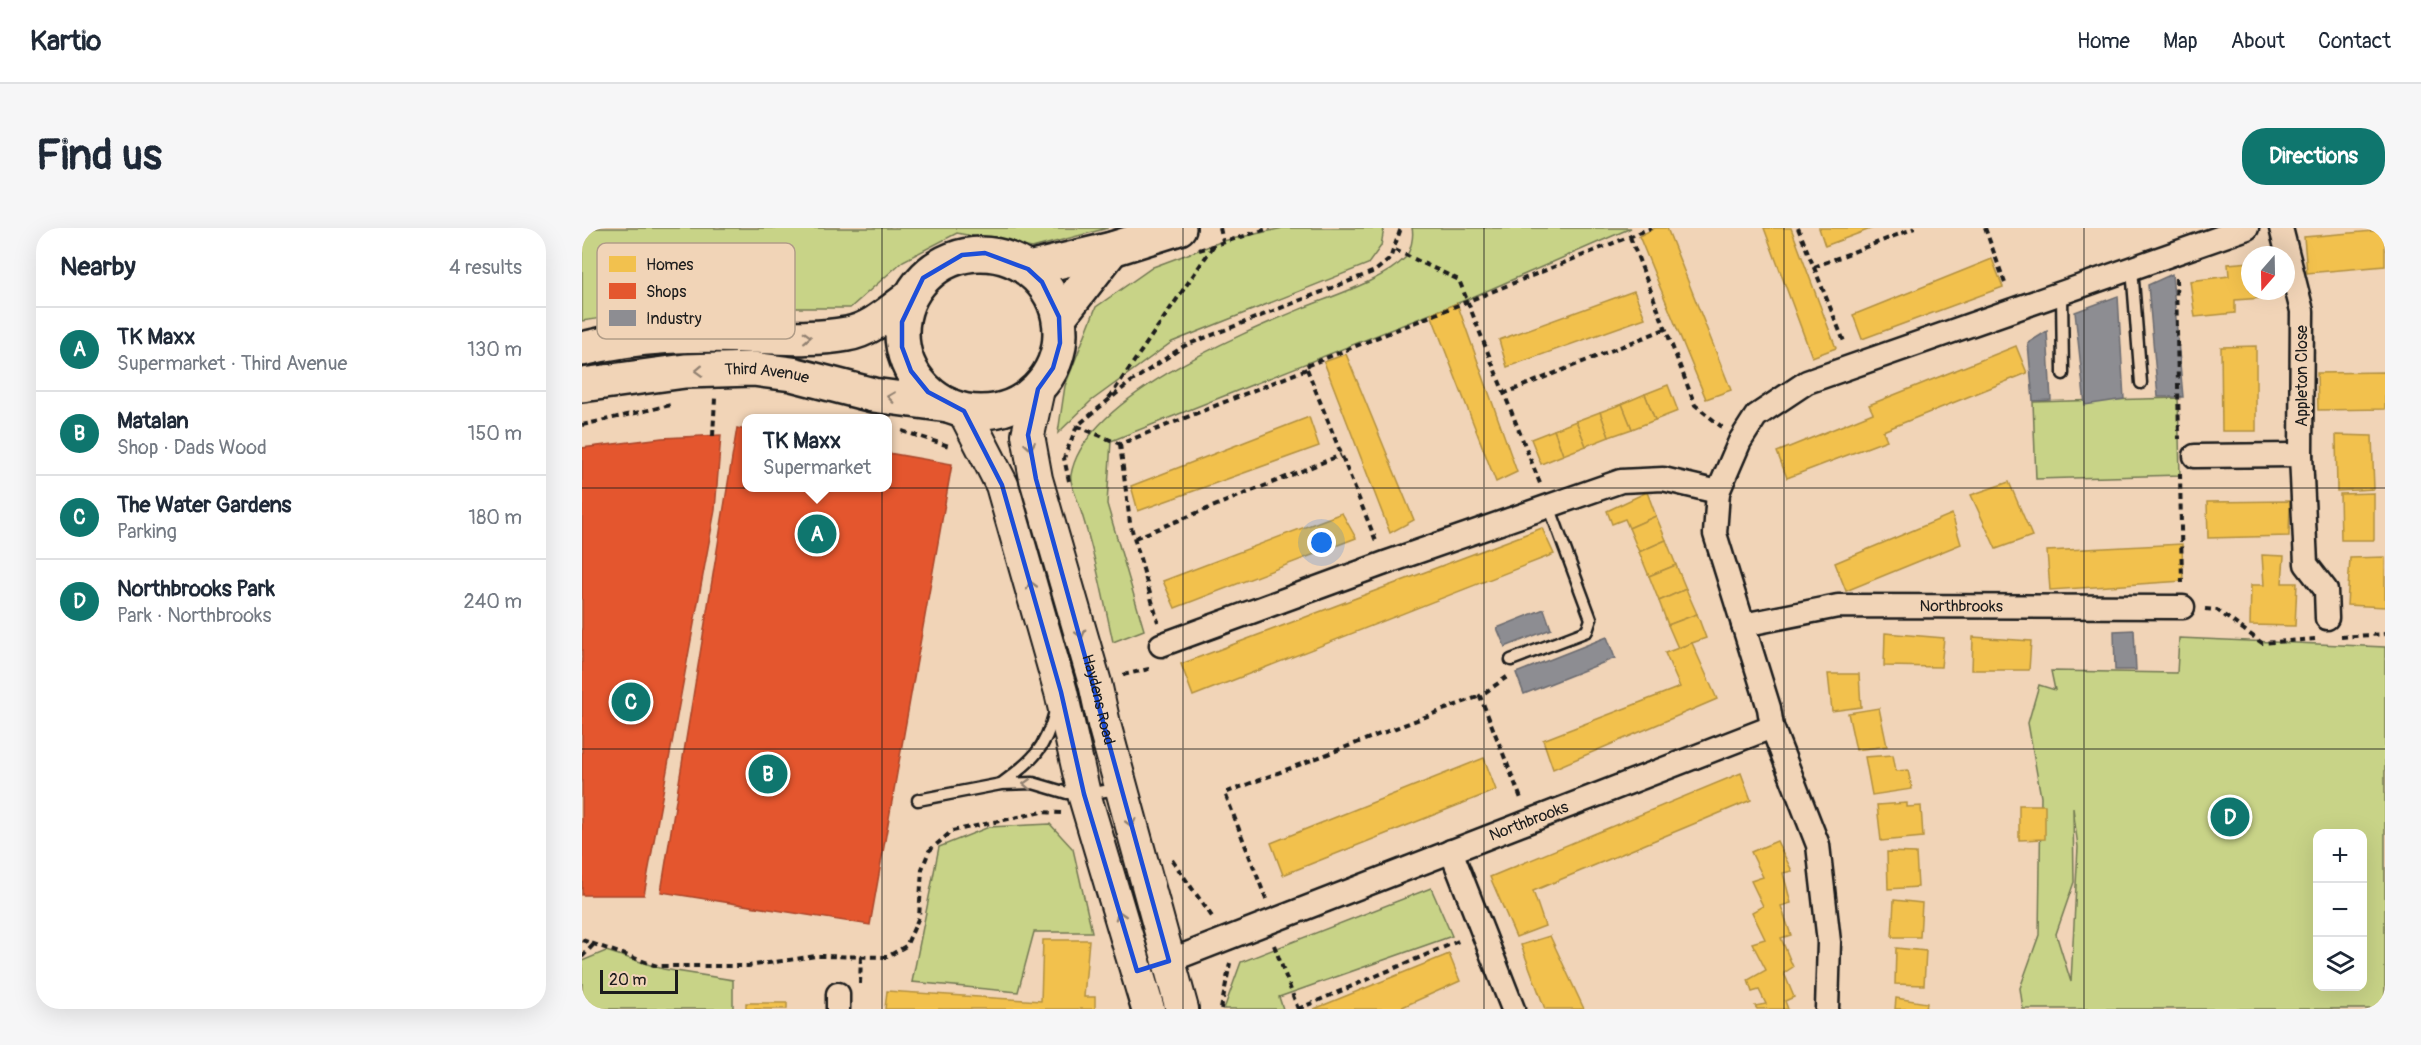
<!DOCTYPE html>
<meta charset="utf-8">
<style>
:root{--surface:#fff;--page:#f6f6f7;--text:#1f2937;--muted:#747a83;--line:#e0e1e3;--accent:#0f766e}
body{margin:0;font-family:Pangolin,sans-serif;background:var(--page);color:var(--text)}
.controls{position:absolute;right:18px;bottom:18px;display:grid;overflow:hidden;border-radius:12px;box-shadow:0 6px 24px #0002}
.controls button{width:54px;height:54px;display:grid;place-items:center;padding:0;border:0;border-bottom:2px solid var(--line);background:var(--surface);color:var(--text);font:30px sans-serif}
.compass{position:absolute;left:1659px;top:18px;width:54px;height:54px;border-radius:50%;background:var(--surface);box-shadow:0 6px 24px #0002;rotate:200deg}
.scale{position:absolute;left:18px;bottom:15px;width:78px;box-sizing:border-box;padding-left:6px;border:3px solid #1c1c1c;border-top:0;font-size:16px;line-height:21px;white-space:nowrap;color:#1c1c1c;-webkit-text-stroke:4px #f1d4b7;paint-order:stroke}
.you{position:absolute;left:740px;top:315px;width:21px;height:21px;margin:-15px;border:4px solid #fff;border-radius:50%;background:#1a73e8;box-shadow:0 0 0 9px #1a73e833}
.badge{display:grid;place-items:center;width:39px;height:39px;border-radius:50%;background:var(--accent);color:#fff;font-size:20px;font-weight:700}
.pin{position:absolute;translate:-50% -50%;border:3px solid #fff;box-shadow:0 2px 6px #0006}
.popup{position:absolute;left:160px;top:186px;width:150px;height:78px;box-sizing:border-box;display:grid;place-content:center;border-radius:12px;background:var(--surface);filter:drop-shadow(0 2px 4px #0005);font-size:20px;white-space:nowrap;color:var(--muted)}
.popup b{font-size:22px;color:var(--text)}
.popup::after{content:'';position:absolute;left:50%;top:100%;margin-left:-12px;border:12px solid transparent;border-top-color:var(--surface)}
.list{margin:0;padding:0;list-style:none}
h2{display:flex;justify-content:space-between;align-items:center;height:78px;margin:0;padding:0 24px;font-size:26px}
h2 small{font-size:20px;font-weight:400;color:var(--muted)}
.list li{display:grid;grid-template-columns:39px 1fr auto;gap:18px;align-items:center;box-sizing:border-box;height:84px;padding:0 24px;border-top:2px solid var(--line)}
.list b{display:block;font-size:22px;white-space:nowrap}
.list p{margin:0;font-size:20px;white-space:nowrap;color:var(--muted)}
.list em{font-size:20px;font-style:normal;color:var(--muted)}
.icon{flex:none;width:33px;height:33px;fill:none;stroke:currentColor;stroke-width:2;stroke-linecap:round;stroke-linejoin:round}
.map{position:relative;flex:none;width:1803px;height:781px;overflow:hidden;border-radius:24px}
header{display:flex;align-items:center;gap:36px;box-sizing:border-box;height:84px;padding:0 30px;background:var(--surface);border-bottom:2px solid var(--line)}
header strong{font-size:28px}
nav{display:flex;gap:33px;margin-inline-start:auto;font-size:21px}
.intro{display:flex;align-items:center;justify-content:space-between;box-sizing:border-box;height:144px;padding:0 36px}
h1{margin:0;font-size:42px}
.button{padding:15px 27px;border-radius:24px;background:var(--accent);color:#fff;font-size:21px;font-weight:700}
main{display:flex;gap:36px;padding:0 36px}
aside{flex:1;background:var(--surface);border-radius:24px;box-shadow:0 6px 24px #0002}
.map>svg:first-child{display:block}
.green{fill:#c8d387;stroke:#727852;stroke-width:1.5;fill-rule:evenodd}
.homes{fill:#f2c14e;stroke:#b2903f;stroke-width:1.5}
.shops{fill:#e4572e;stroke:#a84529;stroke-width:1.5}
.industry{fill:#8d8d92;stroke:#6b6b6f;stroke-width:1.5}
.lines{fill:none;stroke-linecap:round;stroke-linejoin:round}
.lane-casing{stroke:#1c1c1c;stroke-width:15}
.street-casing{stroke:#1c1c1c;stroke-width:27}
.secondary-casing{stroke:#1c1c1c;stroke-width:36}
.primary-casing{stroke:#1c1c1c;stroke-width:38}
.path{stroke:#1c1c1c;stroke-width:4;stroke-dasharray:6 4.5;stroke-linecap:butt}
.lane{stroke:#f1d4b7;stroke-width:10}
.street{stroke:#f1d4b7;stroke-width:22}
.secondary{stroke:#f1d4b7;stroke-width:32}
.primary{stroke:#f1d4b7;stroke-width:33}
.oneway{stroke:#918171}
.marked{fill:none;stroke:#1d4ed8;stroke-width:4.5;stroke-linejoin:round}
.grid{fill:none;stroke:#1c1c1c;stroke-width:1.5;stroke-opacity:0.55}
.labels{text-anchor:middle;dominant-baseline:central;stroke-width:6;stroke-linejoin:round;paint-order:stroke}
.street-label{font-size:16px;fill:#1c1c1c;stroke:#f1d4b7}
.key{fill:#f1d4b7;stroke:#b19d88;stroke-width:1.5}
.key-label{font-size:16px;fill:#1c1c1c}
</style>
<header>
<strong>Kartio</strong>
<nav><a>Home</a><a>Map</a><a>About</a><a>Contact</a></nav>
</header>
<div class="intro"><h1>Find us</h1><a class="button">Directions</a></div>
<main>
<aside>
<h2>Nearby<small>4 results</small></h2>
<ul class="list">
<li><span class="badge">A</span><div><b>TK Maxx</b><p>Supermarket · Third Avenue</p></div><em>130 m</em></li>
<li><span class="badge">B</span><div><b>Matalan</b><p>Shop · Dads Wood</p></div><em>150 m</em></li>
<li><span class="badge">C</span><div><b>The Water Gardens</b><p>Parking</p></div><em>180 m</em></li>
<li><span class="badge">D</span><div><b>Northbrooks Park</b><p>Park · Northbrooks</p></div><em>240 m</em></li>
</ul>
</aside>
<div class="map">
<svg width="1803" height="781" viewBox="0 0 1803 781">
<rect width="100%" height="100%" fill="#f1d4b7"/>
<filter id="ink" filterUnits="userSpaceOnUse"><feTurbulence type="fractalNoise" baseFrequency=".0167" numOctaves="2"/><feDisplacementMap in="SourceGraphic" scale="12" xChannelSelector="R" yChannelSelector="G"/><feConvolveMatrix kernelMatrix="1 2 1 2 8 2 1 2 1" color-interpolation-filters="sRGB"/></filter>
<g filter="url(#ink)">
<!-- green -->
<g class="green">
<path d="M0,0H526L450,20L375,5L321,33L268,80H91L0,93Z"/>
<path d="M701,0H802L799,18L786,36L590,114L509,173L476,205L483,158L514,79L571,39L641,13Z"/>
<path d="M830,0H1049L886,71L529,213L525,276L562,402L531,414C521,368 512,322 497,277C495,269 487,255 489,247C502,170 661,105 726,78C754,67 803,51 823,30C829,23 832,8 830,0Z"/>
<path d="M1596,170L1598,247L1454,251L1451,174Z"/>
<path d="M1597,410L1803,419V781H1441L1438,760L1457,707L1459,569L1446,495L1457,457L1473,462L1469,443L1595,445ZM1491,580L1496,619L1489,754L1474,706L1492,654ZM1736,606H1780V758H1736Z"/>
<path d="M468,596L491,621L510,704H452L436,764L330,754L357,619L407,599Z"/>
<path d="M849,660L870,708L697,769L701,781H642L659,734Z"/>
<path d="M24,723L81,741L151,752V781H0V733Z"/>
</g>
<!-- homes -->
<g class="homes">
<path d="M1073,0H1085L1149,162L1124,171L1057,8Z"/>
<path d="M1182,0H1209L1254,120L1230,129Z"/>
<path d="M1237,0H1291L1243,18Z"/>
<path d="M1803,2V38L1725,45L1722,9Z"/>
<path d="M1410,31L1421,59L1280,111L1271,87Z"/>
<path d="M1668,34V63H1694L1695,69L1653,72V85L1613,89L1608,53L1647,48L1646,36Z"/>
<path d="M1052,63L1063,90L925,139L917,112Z"/>
<path d="M875,75L935,244L914,254L849,86Z"/>
<path d="M1434,118L1445,145L1301,203L1305,212L1205,250L1195,224L1291,185L1287,177Z"/>
<path d="M1674,118V203H1640L1639,119Z"/>
<path d="M764,126L832,292L808,305L742,134Z"/>
<path d="M1803,144V181L1736,182L1735,145Z"/>
<path d="M1086,157L1096,183L1073,192L1063,166Z"/>
<path d="M1063,166L1073,192L1050,201L1040,176Z"/>
<path d="M1040,176L1050,201L1027,209L1018,184Z"/>
<path d="M1018,184L1027,209L1004,218L994,193Z"/>
<path d="M727,189L737,218L556,283L549,258Z"/>
<path d="M994,193L1004,218L981,227L972,202Z"/>
<path d="M972,202L981,227L959,236L949,211Z"/>
<path d="M1754,207L1790,208L1792,261L1755,263Z"/>
<path d="M1427,254L1450,308L1414,321L1389,267Z"/>
<path d="M1065,264L1074,288L1047,300L1043,291L1030,296L1025,283Z"/>
<path d="M1792,265V312H1759L1758,266Z"/>
<path d="M1708,273L1707,308L1626,310L1625,274Z"/>
<path d="M760,285L774,310L593,380L581,353Z"/>
<path d="M1370,286L1379,316L1264,363L1253,335Z"/>
<path d="M1074,288L1084,312L1057,324L1047,300Z"/>
<path d="M960,300L972,326L611,468L599,436Z"/>
<path d="M1084,312L1094,337L1067,348L1057,324Z"/>
<path d="M1600,316L1601,353L1468,362L1465,323Z"/>
<path d="M1680,327L1702,328L1700,355H1715L1713,398L1668,397L1669,357H1682Z"/>
<path d="M1803,329V379L1765,377L1768,330Z"/>
<path d="M1094,337L1104,361L1077,373L1067,348Z"/>
<path d="M1104,361L1115,386L1086,397L1077,373Z"/>
<path d="M1115,386L1124,410L1096,420L1086,397Z"/>
<path d="M1303,405L1362,410L1359,439L1302,438Z"/>
<path d="M1391,409L1449,413L1447,442H1390Z"/>
<path d="M1110,415L1135,471L971,541L961,512L1098,459L1083,425Z"/>
<path d="M1246,446H1277L1279,479L1250,483Z"/>
<path d="M1297,480L1305,518L1274,522L1266,485Z"/>
<path d="M1311,527L1314,543L1326,542L1330,561L1290,567L1283,529Z"/>
<path d="M902,530L914,562L701,647L689,615Z"/>
<path d="M1159,545L1169,572L951,663L963,698L934,709L908,649Z"/>
<path d="M1325,575V579L1339,578L1341,609L1299,613L1295,577Z"/>
<path d="M1437,577H1463V611L1437,612Z"/>
<path d="M1195,613L1210,643L1201,645L1209,675L1199,678L1209,707L1199,710L1211,739L1202,745L1212,769L1203,773L1206,781H1175L1173,778L1184,776L1177,762L1170,764L1166,752L1184,742L1170,715L1183,711L1170,684L1181,678L1169,653L1181,649L1169,624Z"/>
<path d="M1305,624L1334,625L1336,659L1306,661Z"/>
<path d="M1312,672L1340,675L1338,709H1310Z"/>
<path d="M968,708L1002,781H963L939,717Z"/>
<path d="M461,712H507L502,769H513V781H303L305,763L459,773Z"/>
<path d="M1314,720L1344,723L1342,757L1313,756Z"/>
<path d="M867,726L878,753L816,781H732Z"/>
<path d="M1314,770L1345,775L1344,781H1313Z"/>
<rect x="164" y="775" width="41" height="6"/>
</g>
<!-- shops -->
<g class="shops">
<path d="M155,200L164,202V260H306V225L370,236L288,697L79,664Z"/>
<path d="M139,207L133,282L62,667H0V220L80,210Z"/>
</g>
<!-- industry -->
<g class="industry">
<path d="M1590,46L1601,169H1576L1566,57Z"/>
<path d="M1536,68L1542,171L1503,177L1493,84Z"/>
<path d="M1465,103L1469,172L1451,173L1446,115Z"/>
<path d="M962,381L969,401L923,419L915,400Z"/>
<path d="M1552,402L1554,442H1533L1532,403Z"/>
<path d="M1025,409L1033,430L942,466L934,445Z"/>
</g>
<g class="lines">
<defs>
<g id="lane">
<path d="M1550,40L1559,155"/>
<path d="M1480,65L1481,146"/>
<path d="M929,432L1005,403L1009,391L967,278"/>
<path d="M473,484C463,522 450,533 419,556L451,555L485,565L502,566L537,561"/>
<path d="M336,572L419,556"/>
</g>
<g id="street">
<path d="M1699,0L1720,83L1719,227L1724,336L1744,362L1745,390"/>
<path d="M1613,228L1719,227"/>
<path id="s1" d="M1161,397L1256,378L1601,379"/>
<path d="M579,417L803,335L1039,253L1081,251L1136,264"/>
<path d="M869,623L931,781"/>
<path id="s2" d="M587,733L1190,499"/>
<path d="M256,781V766"/>
<path d="M1245,781L1247,714L1236,617L1190,499L1187,480L1133,306L1136,264L1158,213L1174,188L1225,154L1665,0"/>
</g>
<g id="secondary">
<path id="s3" d="M456,161L446,207L454,251L513,455L522,496L600,781"/>
<path d="M382,183L420,257L479,464L502,566L566,781"/>
</g>
<g id="primary">
<circle cx="399" cy="105" r="79"/>
<path d="M446,41L530,21L597,0"/>
<path d="M477,89L530,21"/>
<path d="M0,121C56,107 112,106 169,108C200,109 234,112 265,106C289,102 309,83 328,69"/>
<path id="s4" d="M0,157L103,143L171,141L210,146L291,167L366,177"/>
</g>
</defs>
<!-- lane casing -->
<use href="#lane" class="lane-casing"/>
<!-- street casing -->
<use href="#street" class="street-casing"/>
<!-- secondary casing -->
<use href="#secondary" class="secondary-casing"/>
<!-- primary casing -->
<use href="#primary" class="primary-casing"/>
<!-- path -->
<g class="path">
<path d="M638,0L641,13"/>
<path d="M1216,0L1263,116"/>
<path d="M1403,0L1424,58"/>
<path d="M1048,9L1113,177L1140,199"/>
<path d="M617,22L688,0"/>
<path d="M813,22L877,52L959,258"/>
<path d="M1232,39L1333,0"/>
<path d="M1594,50L1597,211"/>
<path d="M725,141L794,313"/>
<path d="M482,152L495,113"/>
<path d="M921,166L1083,101"/>
<path d="M527,170L632,17"/>
<path d="M0,197L89,177"/>
<path d="M495,198L538,216L725,141L724,138L1069,0"/>
<path d="M320,203L367,218"/>
<path d="M131,208L133,170"/>
<path d="M538,216L548,295L576,394"/>
<path d="M1598,245L1600,355"/>
<path d="M487,253L482,230L495,198L546,156L602,118L793,43L808,31L819,0"/>
<path d="M553,310L759,227"/>
<path d="M1623,381L1635,382L1680,415L1733,411"/>
<path d="M1759,409L1803,406"/>
<path d="M541,447L571,440"/>
<path d="M925,449L898,468L940,573"/>
<path d="M590,632L631,690"/>
<path d="M684,671L643,565L898,468"/>
<path d="M0,712L75,738H166L234,728L305,729L324,718L337,689L340,641L347,623L370,603L460,584L479,585"/>
<path d="M692,717L716,781"/>
<path d="M0,729L12,716"/>
<path d="M278,756L279,728"/>
<path d="M639,781L648,735"/>
<path d="M716,781L879,712"/>
</g>
<!-- lane -->
<use href="#lane" class="lane"/>
<!-- street -->
<use href="#street" class="street"/>
<!-- secondary -->
<use href="#secondary" class="secondary"/>
<!-- primary -->
<use href="#primary" class="primary"/>
</g>
<!-- one-way arrows -->
<defs><path id="oneway-chevron" d="M-2-3.5L2.5 0L-2 3.5" fill="none" stroke-width="1.6" stroke-linecap="round" stroke-linejoin="round" transform="scale(1.5)"/></defs>
<g class="oneway">
<use href="#oneway-chevron" transform="translate(225 109) rotate(-2)"/>
<use href="#oneway-chevron" transform="translate(117 143) rotate(178)"/>
<use href="#oneway-chevron" transform="translate(309 169) rotate(-172)"/>
<use href="#oneway-chevron" transform="translate(448 218) rotate(80)"/>
<use href="#oneway-chevron" transform="translate(449 357) rotate(-106)"/>
<use href="#oneway-chevron" transform="translate(499 406) rotate(74)"/>
<use href="#oneway-chevron" transform="translate(445 556) rotate(-178)"/>
<use href="#oneway-chevron" transform="translate(549 595) rotate(75)"/>
<use href="#oneway-chevron" transform="translate(538 687) rotate(-107)"/>
</g>
</g>
<!-- marked area -->
<path class="marked" d="M403,25L446,41L460,54L477,89L478,115L471,140L456,161L446,207L454,251L587,733L555,743L502,566L479,464L420,257L382,183L346,164L329,143L320,119V94L341,50L380,27Z"/>
<!-- grid -->
<path class="grid" d="M300,0V781M601,0V781M902,0V781M1202,0V781M1502,0V781M0,260H1803M0,521H1803"/>
<g class="labels">
<!-- street labels -->
<g class="street-label">
<text stroke="none"><textPath href="#s4" startOffset="186">Third Avenue</textPath></text>
<text transform="translate(1720 148) rotate(-90)">Appleton Close</text>
<text stroke="none"><textPath href="#s1" startOffset="220">Northbrooks</textPath></text>
<text stroke="none"><textPath href="#s3" startOffset="321">Haydens Road</textPath></text>
<text stroke="none"><textPath href="#s2" startOffset="386">Northbrooks</textPath></text>
</g>
</g>
<!-- legend -->
<rect x="15" y="15" width="198" height="96" rx="9" class="key"/>
<rect x="27" y="28" width="27" height="16" fill="#f2c14e"/>
<rect x="27" y="55" width="27" height="16" fill="#e4572e"/>
<rect x="27" y="82" width="27" height="16" fill="#8d8d92"/>
<g class="key-label">
<text x="64" y="42">Homes</text>
<text x="64" y="69">Shops</text>
<text x="64" y="96">Industry</text>
</g>
</svg>
<div class="controls">
<button>+</button>
<button>−</button>
<button><svg class="icon" aria-label="layers" viewBox="0 0 24 24"><path d="M12 4l9 5-9 5-9-5zM3 14l9 5 9-5"/></svg></button>
</div>
<svg class="compass" viewBox="-18 -18 36 36"><path d="M0-13l5 13h-10z" fill="#e53935"/><path d="M0 13l5-13h-10z" fill="#747a83"/></svg>
<div class="scale">20 m</div>
<div class="you"></div>
<div class="pin badge" style="left:235px;top:306px">A</div>
<div class="popup"><b>TK Maxx</b>Supermarket</div>
<div class="pin badge" style="left:186px;top:546px">B</div>
<div class="pin badge" style="left:49px;top:474px">C</div>
<div class="pin badge" style="left:1648px;top:589px">D</div>
</div>
</main>
